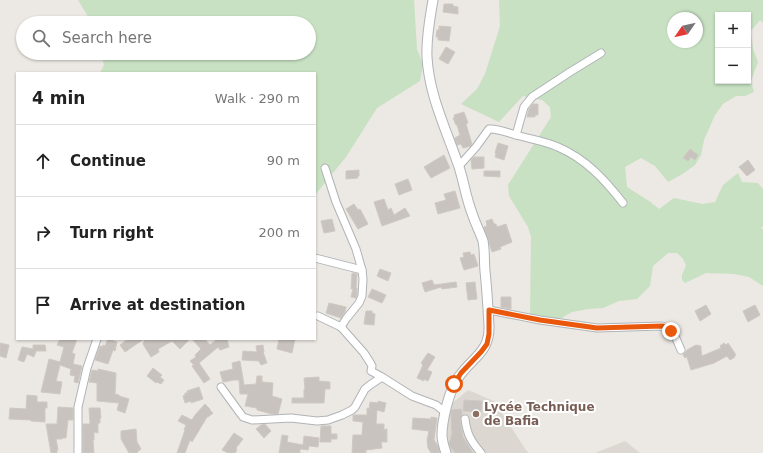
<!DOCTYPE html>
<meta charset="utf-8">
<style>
:root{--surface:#fff;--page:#f2f2f2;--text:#222;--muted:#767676;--line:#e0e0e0}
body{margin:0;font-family:"DejaVu Sans",sans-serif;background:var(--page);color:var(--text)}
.controls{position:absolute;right:12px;top:12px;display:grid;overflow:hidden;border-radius:0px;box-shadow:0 1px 3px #0004}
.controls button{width:36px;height:36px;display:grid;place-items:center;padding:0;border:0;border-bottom:1px solid var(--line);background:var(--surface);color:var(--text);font:20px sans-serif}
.compass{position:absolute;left:667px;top:12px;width:36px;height:36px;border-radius:50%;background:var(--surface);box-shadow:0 1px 3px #0004;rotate:236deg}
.stop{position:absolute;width:12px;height:12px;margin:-9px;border:3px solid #ea580c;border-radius:50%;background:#fff}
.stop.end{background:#ea580c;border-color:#fff;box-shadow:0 1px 4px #0008}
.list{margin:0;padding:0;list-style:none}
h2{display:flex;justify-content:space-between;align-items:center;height:52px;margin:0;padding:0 16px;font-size:17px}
h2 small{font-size:13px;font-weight:400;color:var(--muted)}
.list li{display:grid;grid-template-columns:26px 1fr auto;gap:12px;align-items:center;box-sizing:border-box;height:72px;padding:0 16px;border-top:1px solid var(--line)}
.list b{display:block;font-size:15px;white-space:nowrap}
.list em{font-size:13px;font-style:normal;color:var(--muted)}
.icon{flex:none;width:22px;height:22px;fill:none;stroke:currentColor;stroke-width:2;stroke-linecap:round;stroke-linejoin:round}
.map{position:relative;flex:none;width:763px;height:453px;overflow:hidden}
.search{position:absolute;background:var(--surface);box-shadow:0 1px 3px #0004;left:16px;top:16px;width:300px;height:44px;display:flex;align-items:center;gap:10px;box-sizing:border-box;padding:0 14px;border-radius:22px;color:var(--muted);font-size:15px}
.panel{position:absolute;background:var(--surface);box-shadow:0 1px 3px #0004;left:16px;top:72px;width:300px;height:268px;border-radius:0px}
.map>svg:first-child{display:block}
.education{fill:#dcd8d1}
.green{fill:#c7e1c2;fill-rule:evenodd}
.building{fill:#c8c3bf;stroke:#d0c9c2}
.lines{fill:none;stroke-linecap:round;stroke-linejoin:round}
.street-casing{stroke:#b0b4b7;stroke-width:9}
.secondary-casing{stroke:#afb3b7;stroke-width:11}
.street{stroke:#fff;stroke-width:7}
.secondary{stroke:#fff;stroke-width:9}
.route{stroke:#ea580c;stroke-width:5}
.education-dot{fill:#8d6e63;stroke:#fff;stroke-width:1.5}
.labels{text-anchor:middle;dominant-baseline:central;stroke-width:4;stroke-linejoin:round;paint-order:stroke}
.education-label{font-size:12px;font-weight:bold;fill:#785e54;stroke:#fff;text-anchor:start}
</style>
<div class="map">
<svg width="763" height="453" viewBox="0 0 763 453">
<rect width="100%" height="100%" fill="#ece8e3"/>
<!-- education -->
<g class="education">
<path d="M468,390L494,401L526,450L529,453H450L446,446L450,405Z"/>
<path d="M625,441L640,453H595Z"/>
</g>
<!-- green -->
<g class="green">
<path d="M78,0H414L417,49L423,65L420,81L377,108L346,157L315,195V73H100L104,65L101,53H309V23H92Z"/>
<path d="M499,0H763V23L760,20L751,31L753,49L758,62L751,81L754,92L745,96H736L723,104L715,115L704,140L701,155L695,165L684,173L668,182L655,166L641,158L625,167L627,187L649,201L659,209L674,198L702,204L715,202L723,185L738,173L742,182L758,183L763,189V226L761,228L763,229V286L749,277L734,274L706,273L685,283L682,280V275L686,265L683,259L677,253H668L653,266L650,286L637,299L619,301L603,308L588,309L572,312L558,320L548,321L539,324L530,322L531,237L528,227L509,196L508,185L551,117L550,107L542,100L523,96L499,122L461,104L477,89L485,74L500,26ZM718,15H748V81H718ZM673,18H697V42H673Z"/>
</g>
<!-- building -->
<g class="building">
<path d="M444,4H453V6L458,7V14L443,12Z"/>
<path d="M439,26L451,27L449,41L438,40V37H436L437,30H439Z"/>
<path d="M446,47L455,52L448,64L439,59Z"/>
<path d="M533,104H538V115H535V117H527L529,109Z"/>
<path d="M464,112L468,123L466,124L472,144L471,146L463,148L461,144L457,145L455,138L460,135L457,125H456L453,118L455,117L454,115Z"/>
<path d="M498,143L508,146L504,160L495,157L496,154L495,153Z"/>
<path d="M690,149L698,155L695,160L691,157L688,161L683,158Z"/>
<path d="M444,155L450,168L431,178L424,167Z"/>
<path d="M474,157H484V168L472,169L471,160Z"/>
<path d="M748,160L755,170L747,176L739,167Z"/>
<path d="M359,170V176L357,177L358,178L346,179V171Z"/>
<path d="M484,171H500V177L484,176Z"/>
<path d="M408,179L412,190L399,195L395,184Z"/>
<path d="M455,191L460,208L438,214L435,203L446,200L444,194Z"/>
<path d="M384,199L388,210L391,208L394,215L405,208L410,216L382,226L374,202Z"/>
<path d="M354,204L358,210L360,209L368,224L358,229L346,209Z"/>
<path d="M332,219L335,231L324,233L321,221Z"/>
<path d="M492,219L494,224H496L497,227L506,224L512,242L500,247L501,249L492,252L484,227L487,226L486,221Z"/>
<path d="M470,252L471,255L474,254L478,266L464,270L460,258L464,257L463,253Z"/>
<path d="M380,269L391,273L388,281L377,276Z"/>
<path d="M352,273L357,274L356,288H357V295L356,298L351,297L353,289H351Z"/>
<path d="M432,280L434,285L456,282L457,287L442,289L441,287L425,292L422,283Z"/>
<path d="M475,282L477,299L468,300L466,283Z"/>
<path d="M372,289L386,295L382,303L368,297Z"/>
<path d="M501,297H511V309L501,307Z"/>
<path d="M329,303L346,307L345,312L341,318L326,313Z"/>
<path d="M706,305L711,314L700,321L695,311Z"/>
<path d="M755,305L760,315L748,322L743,311Z"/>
<path d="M366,311H372V313L375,314L374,325L364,324Z"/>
<path d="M60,339H77L72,353L75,354L73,364L82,366L78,383L74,382L75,376L70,375L71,369L60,365L56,381L62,382L60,394L41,392L49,359L60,362L64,347L57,345Z"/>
<path d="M108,339L117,342L115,351L113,350L108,364L95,360L100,346L102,347L103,345L105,346Z"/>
<path d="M128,339H144L125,352L120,345Z"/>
<path d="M145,339H148L149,341L152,339H190L180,349L172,341L158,349L159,352L151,357L143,344Z"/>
<path d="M192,339H205L210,345L217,339H227L229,347L220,350L218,347L199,363L210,379L204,383L192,366L194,365L190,361L196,357L195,355L201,349Z"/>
<path d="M279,339H295L292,353L277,349Z"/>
<path d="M0,343L9,345L6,358L0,356Z"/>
<path d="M724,343L726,345L728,343L736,355L734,356L735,357L730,360L727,356L714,363L691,370L687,357L685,358L683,355L687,350L696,345L701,346V350L702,356L721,348L720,346Z"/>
<path d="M33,345H45L46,351H36L34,357L27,354L24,362L18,360L22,347L33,349Z"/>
<path d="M263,345L264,352H263L267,363L261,365L259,361L242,360L243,351L257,352L256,346Z"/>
<path d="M428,353L435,357L427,370L432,372L428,381L424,379V381L417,378L423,365L421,363Z"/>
<path d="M240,361L244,385L256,384L257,376H262V382L273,383L272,396L282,399L278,414H272L257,410V408L245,406L248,394H240L239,380H234L223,382L220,372L233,369L232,363Z"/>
<path d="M153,368L162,375L160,377L164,380L161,384L157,382L156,383L147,376Z"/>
<path d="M98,369L116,373L115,394L119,395V396L129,399L125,413L117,410L119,403L97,401V383L89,382L92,370L98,371Z"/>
<path d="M319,377V381L330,382V389H325L324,403H292V398H304V389H305L304,378Z"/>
<path d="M199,387L203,399L191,403V401L185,403L183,396L185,395V393H188L187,391Z"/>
<path d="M27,395L37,396V402H47V408H45V422L31,421V420L9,419L10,408L26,409Z"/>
<path d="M464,400L482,401L481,412L463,411Z"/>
<path d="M378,401L386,403L384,412L377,410L376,424H384V430L387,429V442H381L382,448L366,450V453H352L353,435H362L363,422L353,421V415H367V408L369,409L370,402L378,403Z"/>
<path d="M205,404L210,409V410L213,413L208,417H207L192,442L190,440L185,453H177L185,430H184L186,425L178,421L182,415L192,420L195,415Z"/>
<path d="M58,407L73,408V420H68L66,438H63L62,439H56L58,450H57V453H51L46,424H57Z"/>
<path d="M89,408H100L101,418H100V423H98V433L94,432V440H93L94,453H83V424H90Z"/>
<path d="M461,409L462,415L460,420L463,437L473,453H455L451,448L449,444L452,434L451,413L452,410Z"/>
<path d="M431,417L437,418L434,440L438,446L440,453H431L428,448L427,440L429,431L412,429L413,418L431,419Z"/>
<path d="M265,424L271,431L264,438L256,429L261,425Z"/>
<path d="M321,426H331V434H337V439H331V442H320Z"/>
<path d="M136,429L137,442L141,449L137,452L138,453H129L121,439V431Z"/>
<path d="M234,433L243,439L236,448L237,450L235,453H228L222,450Z"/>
<path d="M282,435L288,436L287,442L303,445L304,436L319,438L318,447L309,446L308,450L300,449V453H279Z"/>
</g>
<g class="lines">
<defs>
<g id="street">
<path d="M516,135C530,139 545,141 558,147C586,159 605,180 623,203"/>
<path d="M459,166L476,147L489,129C497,128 508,133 516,135L524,107L532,97L570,72L601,53"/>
<path d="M325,168L336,202L356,249L362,270L363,279L362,296L359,303L346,319L341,327L364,353L371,364L372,366L371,371L382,377"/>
<path d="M315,258L362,270"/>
<path d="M489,310L540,320L597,328L662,326C674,329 677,341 681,350"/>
<path d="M318,316L341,327"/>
<path d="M221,387L240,413L243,417L252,420L291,418L317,421L328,420L342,415L352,410L355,407L365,389L370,385L382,377L412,396L436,405L445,412"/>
<path d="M465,419C467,435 471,441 481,453"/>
<path d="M78,453V407L87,368L97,339"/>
</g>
<path id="secondary" d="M433,0C430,18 426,38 427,57C429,96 447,131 459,167C464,182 466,198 472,213C475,223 480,232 483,241C485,251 484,261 485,271C487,290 488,307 489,326C490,353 471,358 458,378C449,390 442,421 442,435C442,441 444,447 446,453"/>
</defs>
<!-- street casing -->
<use href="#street" class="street-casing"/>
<!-- secondary casing -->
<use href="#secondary" class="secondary-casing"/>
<!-- street -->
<use href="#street" class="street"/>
<!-- secondary -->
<use href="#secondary" class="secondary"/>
</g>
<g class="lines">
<!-- route -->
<path class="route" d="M454,384L461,373L481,352L487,344L489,334V310L540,320L597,328L662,326L666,327L671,331"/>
</g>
<!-- markers -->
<circle class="education-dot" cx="476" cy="414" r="4"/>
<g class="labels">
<!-- education labels -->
<g class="education-label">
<text x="484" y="407">Lycée Technique<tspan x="484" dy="14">de Bafia</tspan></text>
</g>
</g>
</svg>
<div class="controls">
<button>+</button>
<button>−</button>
</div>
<svg class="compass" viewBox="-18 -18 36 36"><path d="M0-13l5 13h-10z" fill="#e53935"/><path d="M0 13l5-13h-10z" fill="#767676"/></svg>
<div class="stop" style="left:454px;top:384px"></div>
<div class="stop end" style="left:671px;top:331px"></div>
<div class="search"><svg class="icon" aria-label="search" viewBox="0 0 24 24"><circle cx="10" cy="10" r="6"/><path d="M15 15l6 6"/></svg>Search here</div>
<section class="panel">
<h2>4 min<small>Walk · 290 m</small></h2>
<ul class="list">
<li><svg class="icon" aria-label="ahead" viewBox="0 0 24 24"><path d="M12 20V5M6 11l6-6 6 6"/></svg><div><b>Continue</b></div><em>90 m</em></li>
<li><svg class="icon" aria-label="right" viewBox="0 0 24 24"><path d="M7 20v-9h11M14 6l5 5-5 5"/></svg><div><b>Turn right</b></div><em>200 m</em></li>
<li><svg class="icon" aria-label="arrive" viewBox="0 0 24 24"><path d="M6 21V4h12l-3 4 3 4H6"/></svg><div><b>Arrive at destination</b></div></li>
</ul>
</section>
</div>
